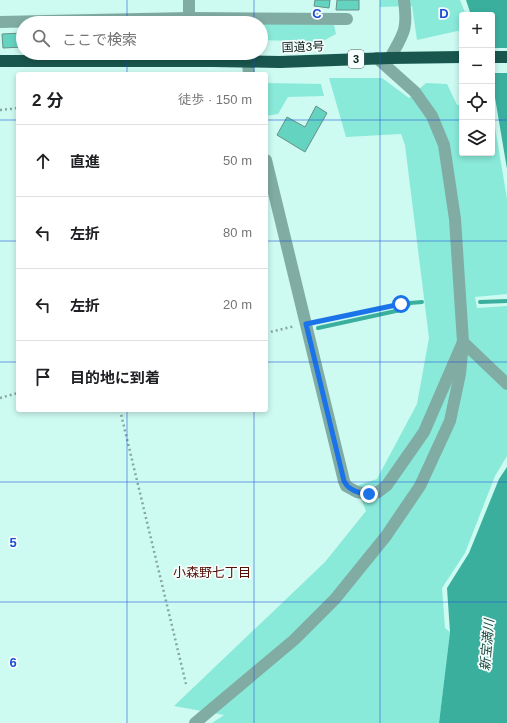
<!DOCTYPE html>
<html lang="ja">
<meta charset="utf-8">
<style>
:root{--surface:#fff;--page:#f6f6f6;--text:#202124;--muted:#757577;--line:#e0e0e0}
body{margin:0;font-family:Helvetica,"Noto Sans JP",sans-serif;background:var(--page);color:var(--text)}
.controls{position:absolute;right:12px;top:12px;display:grid;overflow:hidden;border-radius:4px;box-shadow:0 2px 6px #0003}
.controls button{width:36px;height:36px;display:grid;place-items:center;padding:0;border:0;border-bottom:1px solid var(--line);background:var(--surface);color:var(--text);font:20px sans-serif}
.stop{position:absolute;width:12px;height:12px;margin:-9px;border:3px solid #1a73e8;border-radius:50%;background:#fff}
.stop.end{background:#1a73e8;border-color:#fff;box-shadow:0 1px 4px #0008}
.list{margin:0;padding:0;list-style:none}
h2{display:flex;justify-content:space-between;align-items:center;height:52px;margin:0;padding:0 16px;font-size:17px}
h2 small{font-size:13px;font-weight:400;color:var(--muted)}
.list li{display:grid;grid-template-columns:26px 1fr auto;gap:12px;align-items:center;box-sizing:border-box;height:72px;padding:0 16px;border-top:1px solid var(--line)}
.list b{display:block;font-size:15px;white-space:nowrap}
.list em{font-size:13px;font-style:normal;color:var(--muted)}
.icon{flex:none;width:22px;height:22px;fill:none;stroke:currentColor;stroke-width:2;stroke-linecap:round;stroke-linejoin:round}
.map{position:relative;flex:none;width:507px;height:723px;overflow:hidden}
.search{position:absolute;background:var(--surface);box-shadow:0 2px 6px #0003;left:16px;top:16px;width:252px;height:44px;display:flex;align-items:center;gap:10px;box-sizing:border-box;padding:0 14px;border-radius:22px;color:var(--muted);font-size:15px}
.panel{position:absolute;background:var(--surface);box-shadow:0 2px 6px #0003;left:16px;top:72px;width:252px;height:340px;border-radius:4px}
.map>svg:first-child{display:block}
.green{fill:#89ead9}
.water{fill:#3baf9e}
.pier{fill:#cdfaf1}
.lines{fill:none;stroke-linecap:round;stroke-linejoin:round}
.stream{stroke:#3baf9e;stroke-width:4}
.building{fill:#64d4c1;stroke:#669088}
.path{stroke:#85a7a1;stroke-width:2.5;stroke-dasharray:2 3;stroke-linecap:butt}
.minor{stroke:#81aca3;stroke-width:12}
.highway{stroke:#19574e;stroke-width:12}
.highway-bridge{stroke:#19574e;stroke-width:12}
.route{stroke:#1a73e8;stroke-width:5}
.grid{fill:none;stroke:#1d4ed8;stroke-width:1;stroke-opacity:0.55}
.labels{text-anchor:middle;dominant-baseline:central;stroke-width:3.5;stroke-linejoin:round;paint-order:stroke}
.shield{fill:#f6fefc;stroke:#53615e;stroke-width:1}
.shield-label{font-size:11px;font-weight:bold;fill:#0d1e1b}
.street-label{font-size:12px;fill:#0d1e1b;stroke:#f6fefc}
.neighbourhood-label{font-size:13px;fill:#541007;stroke:#f6fefc}
.water-label{font-size:13px;font-style:italic;fill:#174941;stroke:#f6fefc}
.grid-label{font-size:13px;text-anchor:middle;font-weight:bold;fill:#1d4ed8;stroke:#f6fefc;stroke-width:3.5;stroke-linejoin:round;paint-order:stroke}
</style>
<div class="map">
<svg width="507" height="723" viewBox="0 0 507 723">
<rect width="100%" height="100%" fill="#cdfaf1"/>
<!-- green -->
<g class="green">
<path d="M380,0H460L466,15H462V30L417,40L412,6L380,7Z"/>
<path d="M261,23L334,25L336,34L321,42L261,40Z"/>
<path d="M329,78H382L409,98L426,83L447,84L457,105H462V153H492V109L507,199V294L475,297L477,308L507,306V456L495,476L465,553L442,588L445,628L450,632L439,723H212L224,715L174,706L325,562L366,511L356,486L377,479L417,404L429,338L405,145L401,134L346,137Z"/>
<path d="M266,83L321,84L324,96L288,97L278,114L266,116Z"/>
</g>
<!-- water -->
<g class="water">
<path d="M466,0H507V169L492,80V15H471Z"/>
<path d="M507,467V723H439L450,632L447,588L469,553L499,479Z"/>
</g>
<!-- pier -->
<rect class="pier" x="492" y="48" width="15" height="25"/>
<g class="lines">
<!-- stream -->
<g class="stream">
<path d="M480,302L507,301"/>
<path d="M318,328L405,309L410,303L422,302"/>
</g>
</g>
<!-- building -->
<g class="building">
<path d="M315,0H330L329,8L314,6Z"/>
<path d="M337,0H359V10H336Z"/>
<path d="M23,33V47L3,48L2,34Z"/>
<path d="M316,106L327,113L305,152L277,135L287,117L305,127Z"/>
</g>
<g class="lines">
<!-- path -->
<g class="path">
<path d="M0,110L18,108"/>
<path d="M317,321L401,304"/>
<path d="M266,333L295,326"/>
<path d="M0,398L18,393"/>
<path d="M120,410L186,684"/>
</g>
<!-- minor -->
<g class="minor">
<path d="M189,0V18"/>
<path d="M0,22L189,18L347,19"/>
<path d="M247,53L249,74"/>
<path d="M390,58C404,33 408,30 404,0"/>
<path d="M266,160L344,481L346,486L357,492L369,494L378,492L387,485L424,432L463,342L507,384"/>
<path d="M195,723L294,640L335,599L386,536L420,486L450,421L460,374L463,342L455,219L444,145L432,116L415,92L377,58"/>
</g>
<!-- highway -->
<g class="highway">
<path d="M492,57H507"/>
<path d="M0,61H213"/>
<path d="M280,62L390,58L462,57"/>
</g>
<!-- highway-bridge -->
<path class="highway-bridge" d="M213,61L280,62"/>
</g>
<g class="lines">
<!-- route -->
<path class="route" d="M369,494C359,493 349,491 344,481L306,324L401,304"/>
</g>
<!-- grid -->
<path class="grid" d="M127,0V23M254,0V23M380,0V723M127,53V74M254,53V74M0,120H18M266,120H462M492,120H507M0,241H18M266,241H507M0,362H18M266,362H507M127,410V723M254,410V723M0,482H507M0,602H507"/>
<g class="labels">
<!-- shield labels -->
<rect class="shield" x="348" y="50" width="16" height="18" rx="3"/>
<g class="shield-label">
<text x="356" y="59">3</text>
</g>
<!-- street labels -->
<g class="street-label">
<text transform="translate(303 47) rotate(-2)">国道3号</text>
</g>
<!-- neighbourhood labels -->
<g class="neighbourhood-label">
<text x="212" y="572">小森野七丁目</text>
</g>
<!-- water labels -->
<g class="water-label">
<text transform="translate(487 645) rotate(-85)">新宝満川</text>
</g>
</g>
<g class="grid-label">
<text x="317" y="18">C</text>
<text x="444" y="18">D</text>
<text x="13" y="547">5</text>
<text x="13" y="667">6</text>
</g>
</svg>
<div class="controls">
<button>+</button>
<button>−</button>
<button><svg class="icon" aria-label="locate" viewBox="0 0 24 24"><circle cx="12" cy="12" r="6"/><path d="M12 2v4M12 18v4M2 12h4M18 12h4"/></svg></button>
<button><svg class="icon" aria-label="layers" viewBox="0 0 24 24"><path d="M12 4l9 5-9 5-9-5zM3 14l9 5 9-5"/></svg></button>
</div>
<div class="stop" style="left:401px;top:304px"></div>
<div class="stop end" style="left:369px;top:494px"></div>
<div class="search"><svg class="icon" aria-label="search" viewBox="0 0 24 24"><circle cx="10" cy="10" r="6"/><path d="M15 15l6 6"/></svg>ここで検索</div>
<section class="panel">
<h2>2 分<small>徒歩 · 150 m</small></h2>
<ul class="list">
<li><svg class="icon" aria-label="ahead" viewBox="0 0 24 24"><path d="M12 20V5M6 11l6-6 6 6"/></svg><div><b>直進</b></div><em>50 m</em></li>
<li><svg class="icon" aria-label="left" viewBox="0 0 24 24"><path d="M17 20v-9H6M10 6l-5 5 5 5"/></svg><div><b>左折</b></div><em>80 m</em></li>
<li><svg class="icon" aria-label="left" viewBox="0 0 24 24"><path d="M17 20v-9H6M10 6l-5 5 5 5"/></svg><div><b>左折</b></div><em>20 m</em></li>
<li><svg class="icon" aria-label="arrive" viewBox="0 0 24 24"><path d="M6 21V4h12l-3 4 3 4H6"/></svg><div><b>目的地に到着</b></div></li>
</ul>
</section>
</div>
